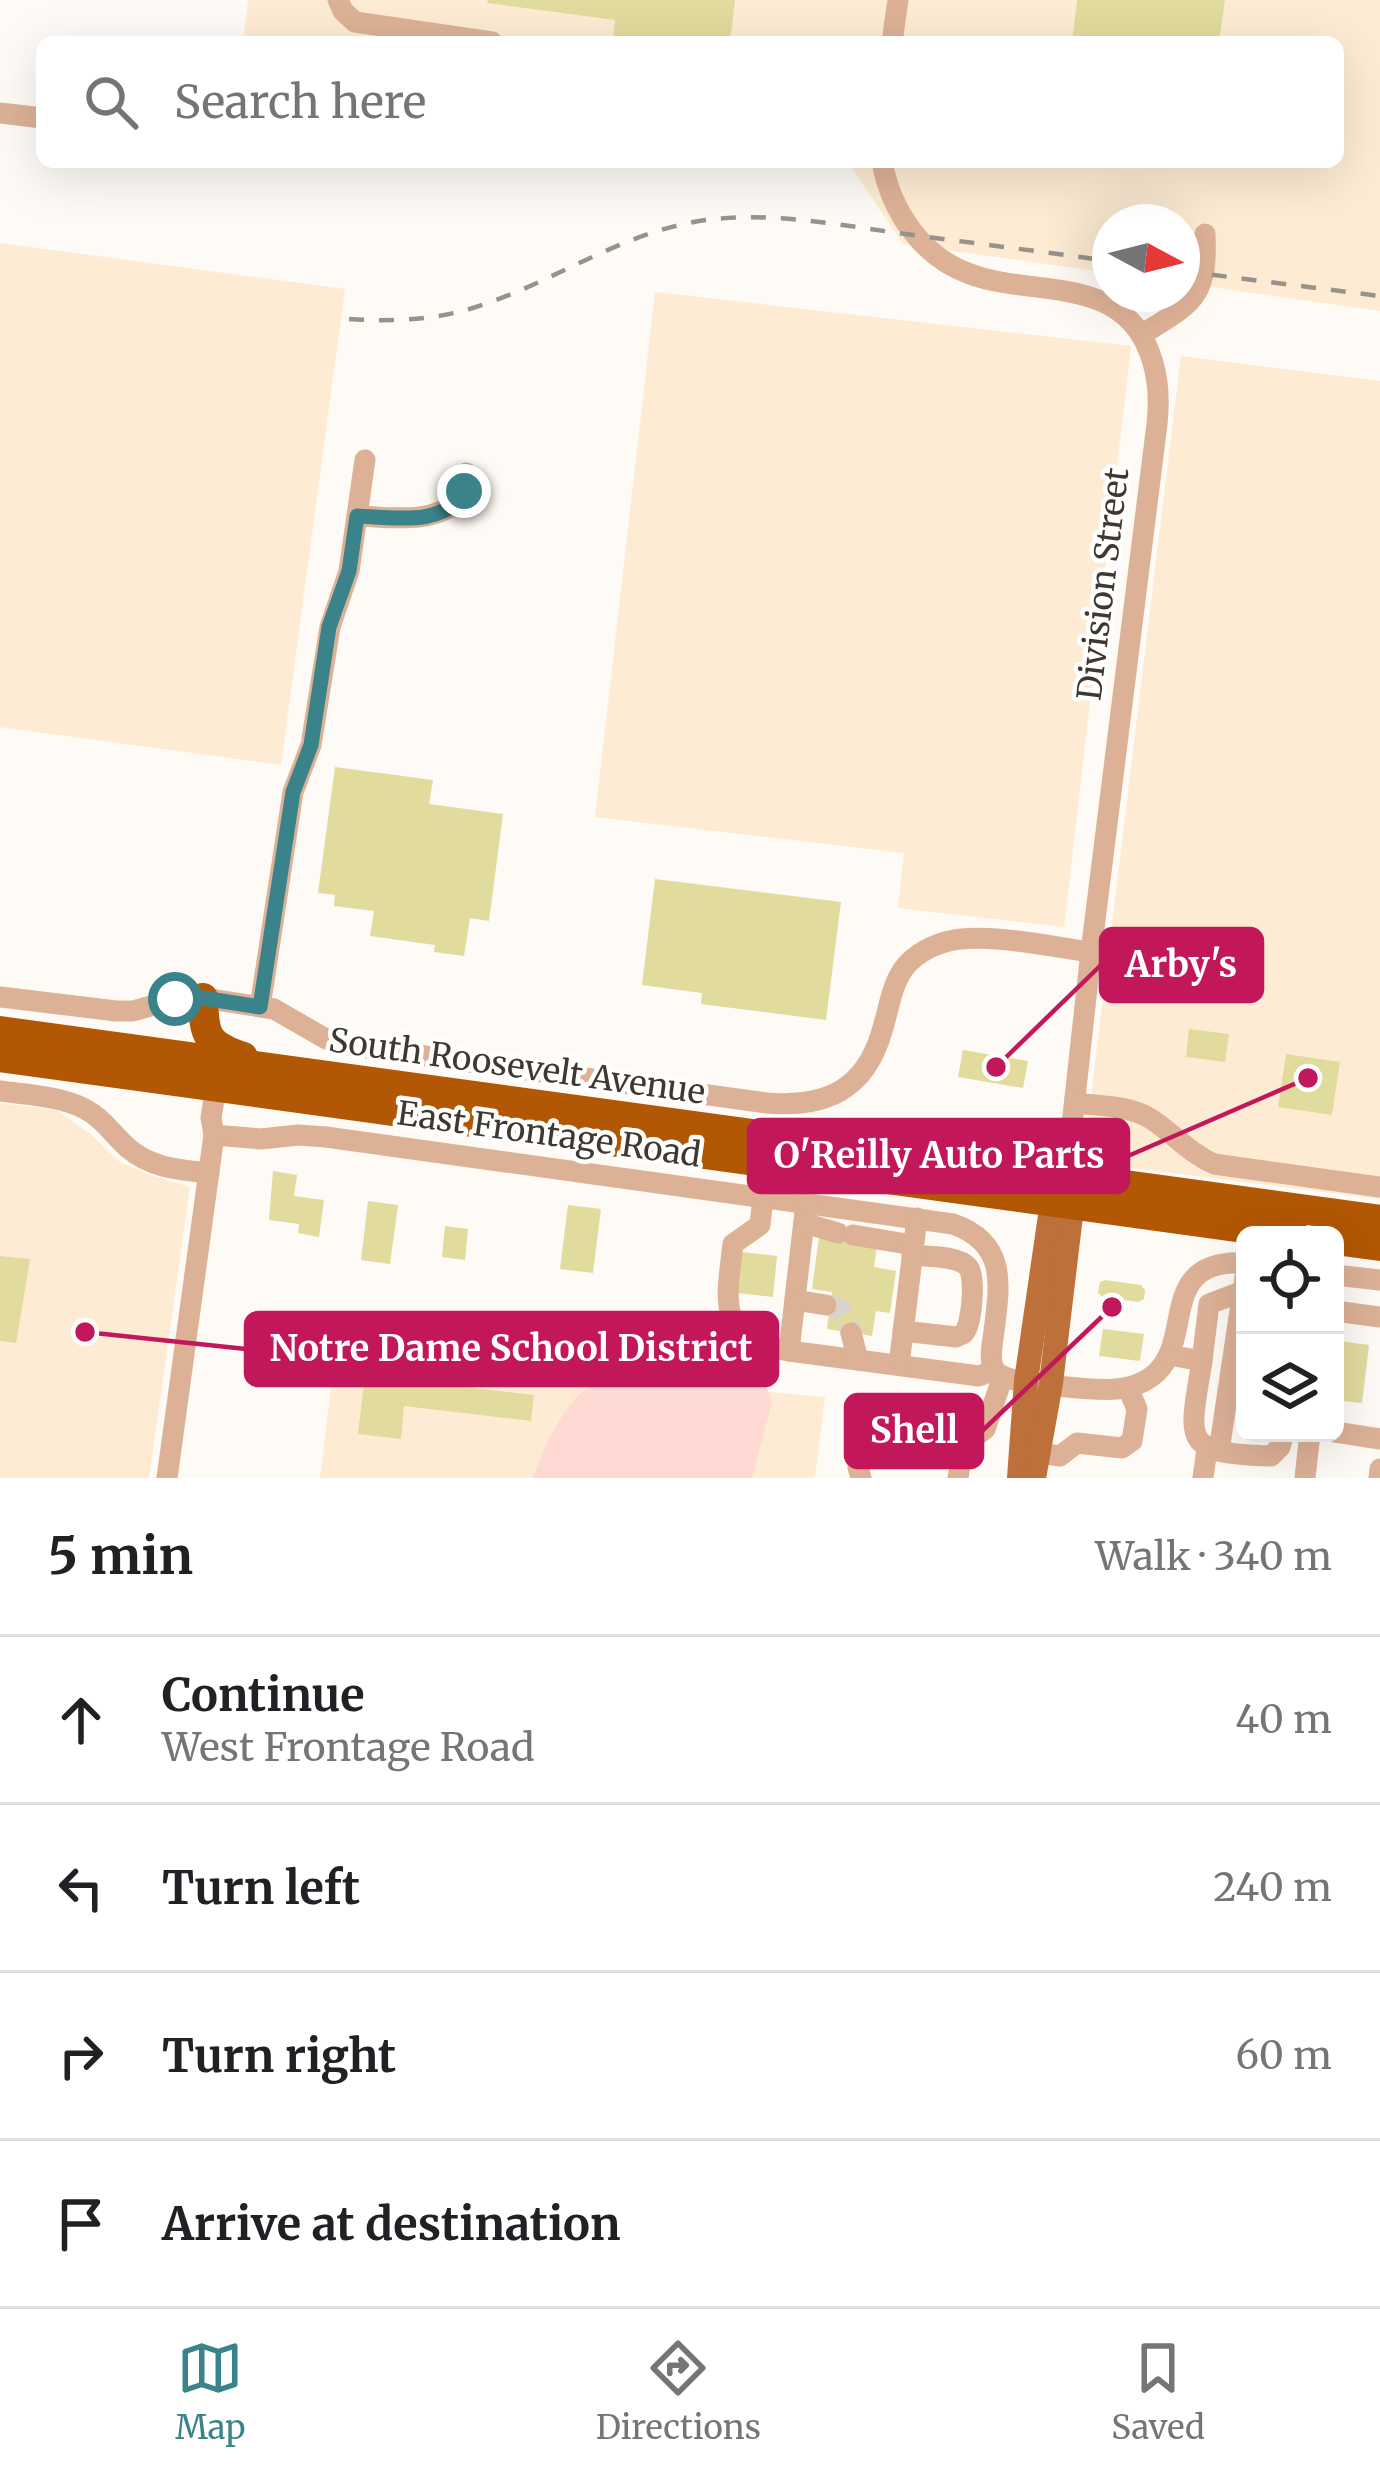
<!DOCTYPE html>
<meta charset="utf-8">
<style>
:root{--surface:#fff;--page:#f6f6f6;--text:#202124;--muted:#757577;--line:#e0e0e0;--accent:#3b838a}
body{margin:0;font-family:Merriweather,serif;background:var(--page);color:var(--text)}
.controls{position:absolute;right:36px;bottom:36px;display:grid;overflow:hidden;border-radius:18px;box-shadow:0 12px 48px #0002}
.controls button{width:108px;height:108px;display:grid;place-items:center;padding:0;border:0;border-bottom:3px solid var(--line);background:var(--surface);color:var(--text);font:60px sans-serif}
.compass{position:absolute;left:1092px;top:204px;width:108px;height:108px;border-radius:50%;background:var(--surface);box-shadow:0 12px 48px #0002;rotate:97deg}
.stop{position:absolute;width:36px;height:36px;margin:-27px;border:9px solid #3b838a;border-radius:50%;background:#fff}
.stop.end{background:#3b838a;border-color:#fff;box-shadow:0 3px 12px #0008}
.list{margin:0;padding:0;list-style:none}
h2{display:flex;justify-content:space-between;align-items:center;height:156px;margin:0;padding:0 48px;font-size:51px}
h2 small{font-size:39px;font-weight:400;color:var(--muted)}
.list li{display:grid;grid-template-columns:78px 1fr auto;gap:36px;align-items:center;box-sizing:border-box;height:168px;padding:0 48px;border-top:3px solid var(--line)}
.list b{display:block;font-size:45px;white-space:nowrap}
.list p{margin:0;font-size:39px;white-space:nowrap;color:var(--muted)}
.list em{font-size:39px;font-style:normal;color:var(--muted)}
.icon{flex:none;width:66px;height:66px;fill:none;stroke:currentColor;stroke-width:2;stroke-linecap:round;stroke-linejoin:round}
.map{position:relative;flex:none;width:1380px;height:1478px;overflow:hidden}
.search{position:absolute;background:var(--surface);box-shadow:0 12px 48px #0002;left:36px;right:36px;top:36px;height:132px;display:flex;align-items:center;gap:30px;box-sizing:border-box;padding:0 42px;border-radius:18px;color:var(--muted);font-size:45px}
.sheet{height:828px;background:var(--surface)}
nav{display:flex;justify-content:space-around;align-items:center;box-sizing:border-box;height:168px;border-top:3px solid var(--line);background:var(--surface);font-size:33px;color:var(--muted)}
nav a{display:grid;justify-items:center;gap:6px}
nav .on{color:var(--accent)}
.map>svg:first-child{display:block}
.built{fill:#fdecd3}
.green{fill:#ffd9d3}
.building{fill:#e1db9d}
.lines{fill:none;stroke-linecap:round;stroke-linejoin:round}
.minor-tunnel{stroke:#d8d3cd;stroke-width:21;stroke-dasharray:21 10;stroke-linecap:butt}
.minor{stroke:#ddb196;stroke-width:21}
.major{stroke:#be703b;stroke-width:24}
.highway{stroke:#b25703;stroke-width:30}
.rail{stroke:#97928a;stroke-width:4.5;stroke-dasharray:15 15;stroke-linecap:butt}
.route{stroke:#3b838a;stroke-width:15}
.labels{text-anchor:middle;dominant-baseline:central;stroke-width:9;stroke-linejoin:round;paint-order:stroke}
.street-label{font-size:33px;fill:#3e382e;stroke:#fff}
.leader{fill:none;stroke:#c2185b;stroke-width:4.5}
.callout-dot{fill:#c2185b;stroke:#fff;stroke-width:4.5}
.callout{fill:#c2185b;stroke:#c2185b;stroke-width:4.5}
.callout-label{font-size:36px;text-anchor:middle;font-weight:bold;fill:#fff}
</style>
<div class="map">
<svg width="1380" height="1478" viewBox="0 0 1380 1478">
<rect width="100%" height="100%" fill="#fefaf5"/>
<!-- built -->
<g class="built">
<path d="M248,0H1380V311L1182,283V222H1110V273L903,244L850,165L830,162H1338V42H243Z"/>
<path d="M0,243L345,289L281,765L0,727Z"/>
<path d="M655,292L1131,346L1064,927L898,908L904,853L595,817Z"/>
<path d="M1181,356L1380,381V1199L1083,1162Z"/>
<path d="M0,1103L57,1110L90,1134L120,1162L150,1175L190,1187L149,1478H0Z"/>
<path d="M425,1313L564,1334L562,1351L763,1378L769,1392L825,1397L815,1478H320L339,1322L423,1334Z"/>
</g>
<!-- green -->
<path class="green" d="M661,1363L763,1378L772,1402L752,1478H533C544,1445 569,1391 604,1377C622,1370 643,1368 661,1363Z"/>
<!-- building -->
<g class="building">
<path d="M488,0H735L730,42H613L615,20L487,3Z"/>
<path d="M1077,0H1225L1219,42H1072Z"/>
<path d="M335,767L433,780L429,804L503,814L489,921L470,918L464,956L434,952L435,945L370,936L374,911L334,906L335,895L318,893Z"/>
<path d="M655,879L841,902L826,1020L701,1004L702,993L642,985Z"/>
<path d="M1189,1029L1229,1034L1225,1062L1186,1057Z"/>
<path d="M963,1050L1028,1061L1023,1088L958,1077Z"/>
<path d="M1286,1054L1340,1062L1332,1115L1278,1107Z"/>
<path d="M273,1171L297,1175L294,1196L324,1200L319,1237L298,1233L299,1224L269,1220Z"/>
<path d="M368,1201L398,1205L390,1264L361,1260Z"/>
<path d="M568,1205L601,1209L593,1273L560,1269Z"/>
<path d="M445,1226L468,1229L465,1260L442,1257Z"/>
<path d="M819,1237L877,1246L874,1267L896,1271L890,1313L876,1311L872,1336L827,1329L832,1292L812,1289Z"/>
<path d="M742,1252L777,1256L773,1297L737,1293Z"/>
<path d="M0,1256L30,1259L16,1343L0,1341Z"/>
<path d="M1105,1280L1141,1285L1145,1290L1144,1299L1138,1302L1103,1297L1098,1293L1100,1282Z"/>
<path d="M1103,1329L1144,1334L1140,1361L1099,1356Z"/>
<path d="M1339,1341L1369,1345L1362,1403L1335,1400Z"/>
<path d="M366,1366L409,1371L408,1380L534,1395L531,1421L404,1406L401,1439L358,1434Z"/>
</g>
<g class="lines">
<!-- minor-tunnel -->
<path class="minor-tunnel" d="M826,1305C845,1308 846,1315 851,1333"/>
<!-- minor -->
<g class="minor">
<path d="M338,0L343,11L355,22L492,42"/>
<path d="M892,42L898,0"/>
<path d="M0,113L42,118"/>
<path d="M882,162C891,211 922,257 970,274C1029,296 1112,276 1145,342C1158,369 1160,395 1157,424L1091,952L1066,1179"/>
<path d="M1141,335C1192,303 1208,299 1205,234"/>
<path d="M357,516C392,517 431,525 460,500L466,473"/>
<path d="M0,997L116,1011H133L175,999L203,998L274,1009L326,1039L353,1046L766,1103C817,1107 858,1096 878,1043C895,998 887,960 945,942C982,931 1052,947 1091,952"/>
<path d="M260,1007L293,792L311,745L330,627L349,571L365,460"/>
<path d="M0,1091C28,1095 60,1096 85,1109C103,1118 113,1135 128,1148C151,1168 180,1170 209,1173"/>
<path d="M1075,1103C1099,1106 1129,1105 1151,1119C1173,1133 1189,1153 1214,1164L1380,1187"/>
<path d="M214,1135L261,1139L298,1135L326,1137L953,1224C1007,1243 1000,1284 994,1331C993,1341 989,1357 993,1367C996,1374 1001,1376 1007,1378C1029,1384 1095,1391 1117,1389C1129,1388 1140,1385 1151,1377C1198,1344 1153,1259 1245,1263"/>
<path d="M763,1197L760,1225L733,1244C726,1303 716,1339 789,1351"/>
<path d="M806,1203L789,1351L979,1376L995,1370"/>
<path d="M804,1223L838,1233"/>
<path d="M853,1235L913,1245"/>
<path d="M1335,1275L1380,1280"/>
<path d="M795,1300L826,1305"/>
<path d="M1335,1311L1380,1317"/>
<path d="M903,1331L956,1337C958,1336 962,1335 964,1333C972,1324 976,1276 968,1267C957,1255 927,1257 912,1255"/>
<path d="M851,1333L858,1360"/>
<path d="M1169,1355L1202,1361C1189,1442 1180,1453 1271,1456L1280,1447L1284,1433"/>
<path d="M1202,1361L1209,1304L1238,1293L1245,1294"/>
<path d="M899,1365L917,1218"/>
<path d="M1335,1432L1380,1439"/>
<path d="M1219,1451L1245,1277"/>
<path d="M1040,1453L1060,1456L1077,1443L1122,1448L1132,1441L1137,1409L1128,1388"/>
<path d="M167,1478L214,1135L211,1118L216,1087"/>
<path d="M861,1478L858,1467L867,1406"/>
<path d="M958,1478L963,1446L985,1429L1003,1376"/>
<path d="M1203,1478L1207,1449"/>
<path d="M1305,1478L1310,1433"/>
<path d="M1379,1478L1380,1469"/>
</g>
<!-- major -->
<g class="major">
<path d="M1019,1478L1026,1381L1052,1202L1062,1186"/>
<path d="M1034,1478L1051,1383L1070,1224L1073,1205L1069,1190"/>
</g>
<!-- highway -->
<g class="highway">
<path d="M203,998C204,1036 206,1044 243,1057"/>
<path d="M0,1031L1380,1220"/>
<path d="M0,1057L1295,1235"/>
<path d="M1335,1240L1380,1246"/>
</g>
<!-- rail -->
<g class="rail">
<path d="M1182,271L1380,296"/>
<path d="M349,319C395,322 441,320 485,304C558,279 621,234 699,221C763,211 828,223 891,232C964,242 1037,251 1110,261"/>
</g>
</g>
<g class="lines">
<!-- route -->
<path class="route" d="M175,999L203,998L260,1007L293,792L311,745L329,627L349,571L357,516C391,517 445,528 464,491"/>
</g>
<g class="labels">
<!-- street labels -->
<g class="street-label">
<text transform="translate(1103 584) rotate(-83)">Division Street</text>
<text transform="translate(517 1066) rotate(8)">South Roosevelt Avenue</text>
<text transform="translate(549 1134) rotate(8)">East Frontage Road</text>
</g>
</g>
<!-- callouts -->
<path class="leader" d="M996 1067L1101 965M1308 1078L1128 1156M85 1332L246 1349M1112 1307L982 1431"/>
<g class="callout-dot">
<circle cx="996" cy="1067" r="12"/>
<circle cx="1308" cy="1078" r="12"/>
<circle cx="85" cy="1332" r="12"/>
<circle cx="1112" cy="1307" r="12"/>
</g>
<g class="callout">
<rect x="1101" y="929" width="161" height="72" rx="12"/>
<rect x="749" y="1120" width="379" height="72" rx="12"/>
<rect x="246" y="1313" width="531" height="72" rx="12"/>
<rect x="846" y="1395" width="136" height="72" rx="12"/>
</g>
<g class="callout-label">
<text x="1181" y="977">Arby's</text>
<text x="939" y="1168">O'Reilly Auto Parts</text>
<text x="511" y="1361">Notre Dame School District</text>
<text x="914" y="1443">Shell</text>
</g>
</svg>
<div class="controls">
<button><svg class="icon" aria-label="locate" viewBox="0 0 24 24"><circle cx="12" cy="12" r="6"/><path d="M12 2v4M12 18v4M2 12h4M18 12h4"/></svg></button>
<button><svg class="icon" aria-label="layers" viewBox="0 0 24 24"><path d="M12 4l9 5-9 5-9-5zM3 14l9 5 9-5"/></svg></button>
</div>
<svg class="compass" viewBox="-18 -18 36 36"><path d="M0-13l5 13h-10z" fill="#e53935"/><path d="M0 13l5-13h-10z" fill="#757577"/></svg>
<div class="stop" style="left:175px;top:999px"></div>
<div class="stop end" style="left:464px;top:491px"></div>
<div class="search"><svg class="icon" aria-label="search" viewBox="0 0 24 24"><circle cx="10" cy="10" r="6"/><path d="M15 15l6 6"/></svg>Search here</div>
</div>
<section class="sheet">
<h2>5 min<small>Walk · 340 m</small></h2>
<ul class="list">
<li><svg class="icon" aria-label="ahead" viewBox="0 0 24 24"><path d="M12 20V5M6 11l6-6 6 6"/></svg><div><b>Continue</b><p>West Frontage Road</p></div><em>40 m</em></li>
<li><svg class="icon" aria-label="left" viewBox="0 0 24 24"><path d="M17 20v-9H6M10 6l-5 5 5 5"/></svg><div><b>Turn left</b></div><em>240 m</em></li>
<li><svg class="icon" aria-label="right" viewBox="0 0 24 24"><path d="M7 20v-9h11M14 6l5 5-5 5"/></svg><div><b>Turn right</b></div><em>60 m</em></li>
<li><svg class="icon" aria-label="arrive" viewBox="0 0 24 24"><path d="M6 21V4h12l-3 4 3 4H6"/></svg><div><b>Arrive at destination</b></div></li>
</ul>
</section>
<nav>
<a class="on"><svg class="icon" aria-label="map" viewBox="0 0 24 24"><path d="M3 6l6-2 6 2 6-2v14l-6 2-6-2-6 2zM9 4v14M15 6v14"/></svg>Map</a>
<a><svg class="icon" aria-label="directions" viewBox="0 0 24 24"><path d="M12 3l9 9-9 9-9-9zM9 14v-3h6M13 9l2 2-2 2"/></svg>Directions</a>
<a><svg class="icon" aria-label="saved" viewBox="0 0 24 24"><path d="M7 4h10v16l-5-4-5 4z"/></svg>Saved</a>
</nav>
